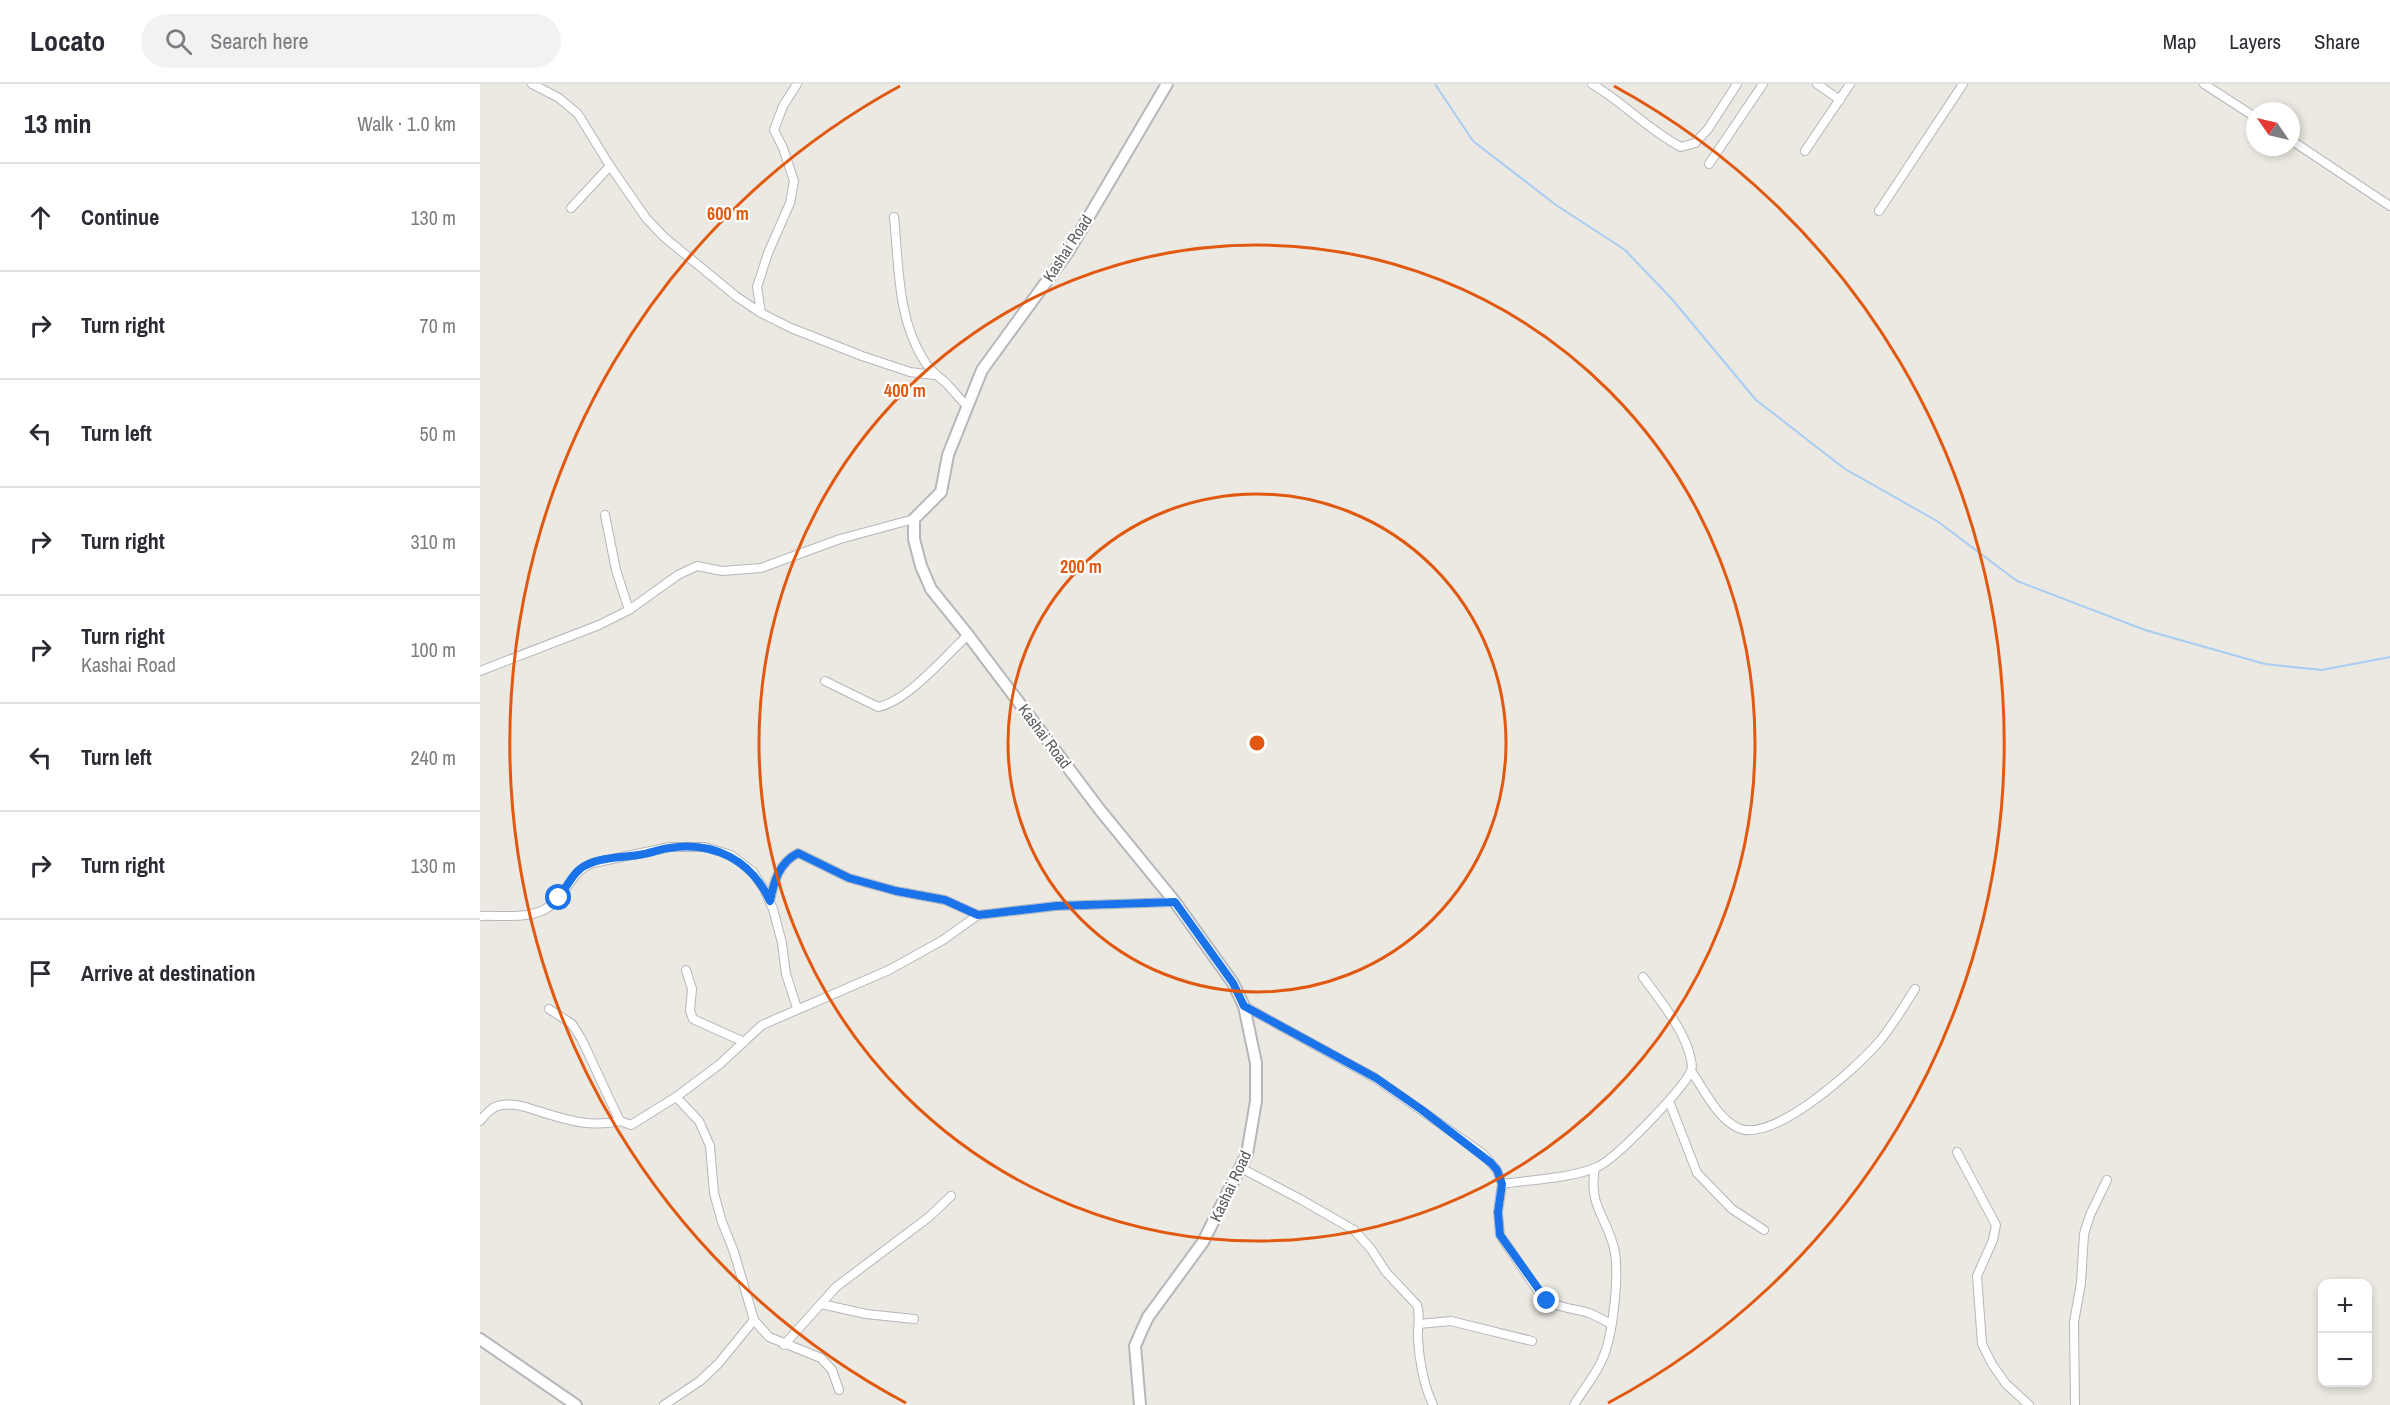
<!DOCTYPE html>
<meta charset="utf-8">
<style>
:root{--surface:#fff;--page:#f2f2f3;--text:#2b2b33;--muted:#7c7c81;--line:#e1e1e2}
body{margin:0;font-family:"Archivo Narrow",sans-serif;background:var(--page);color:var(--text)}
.controls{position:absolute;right:18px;bottom:18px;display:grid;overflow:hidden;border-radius:12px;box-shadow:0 3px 9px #0003}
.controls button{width:54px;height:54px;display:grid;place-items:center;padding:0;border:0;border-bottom:2px solid var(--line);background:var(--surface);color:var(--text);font:30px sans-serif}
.compass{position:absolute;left:1766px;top:18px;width:54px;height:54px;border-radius:50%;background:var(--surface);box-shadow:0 3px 9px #0003;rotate:304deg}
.stop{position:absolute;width:18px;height:18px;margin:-14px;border:4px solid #1a73e8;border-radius:50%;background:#fff}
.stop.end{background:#1a73e8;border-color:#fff;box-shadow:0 2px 6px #0008}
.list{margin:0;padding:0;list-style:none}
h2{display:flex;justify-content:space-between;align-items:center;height:78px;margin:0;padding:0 24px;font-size:26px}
h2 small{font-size:20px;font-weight:400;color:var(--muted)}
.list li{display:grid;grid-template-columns:39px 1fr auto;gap:18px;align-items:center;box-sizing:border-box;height:108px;padding:0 24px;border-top:2px solid var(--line)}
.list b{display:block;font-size:22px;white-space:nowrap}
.list p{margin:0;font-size:20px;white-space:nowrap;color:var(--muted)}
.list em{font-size:20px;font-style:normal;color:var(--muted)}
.icon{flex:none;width:33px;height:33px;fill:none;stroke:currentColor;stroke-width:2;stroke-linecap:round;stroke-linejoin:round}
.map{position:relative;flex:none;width:1910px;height:1321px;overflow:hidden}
header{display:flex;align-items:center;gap:36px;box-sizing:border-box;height:84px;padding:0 30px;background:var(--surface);border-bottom:2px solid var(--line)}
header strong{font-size:28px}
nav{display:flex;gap:33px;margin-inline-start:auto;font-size:21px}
.search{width:420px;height:54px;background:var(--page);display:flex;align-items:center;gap:15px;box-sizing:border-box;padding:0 21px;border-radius:33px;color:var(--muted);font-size:22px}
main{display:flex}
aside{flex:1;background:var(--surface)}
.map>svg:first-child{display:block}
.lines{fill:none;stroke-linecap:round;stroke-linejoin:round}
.stream{stroke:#a8cdf4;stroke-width:2}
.street-casing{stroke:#b4b6ba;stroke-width:10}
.secondary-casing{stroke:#b5b7bc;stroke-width:14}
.street{stroke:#fff;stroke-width:8}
.secondary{stroke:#fff;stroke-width:10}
.route{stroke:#1a73e8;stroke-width:8}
.ring{fill:none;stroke:#e15910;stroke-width:3}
.labels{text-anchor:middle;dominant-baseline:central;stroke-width:4.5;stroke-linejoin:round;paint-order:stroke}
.street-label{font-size:16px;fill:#5a5c60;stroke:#fff}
.centre{fill:#e15910;stroke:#fff;stroke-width:3}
.ring-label{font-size:18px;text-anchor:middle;font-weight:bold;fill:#e15910;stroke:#fff;stroke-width:4.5;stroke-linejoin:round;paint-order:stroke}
</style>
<header>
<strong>Locato</strong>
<div class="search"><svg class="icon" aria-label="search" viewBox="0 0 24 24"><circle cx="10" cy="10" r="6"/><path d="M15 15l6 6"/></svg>Search here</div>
<nav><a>Map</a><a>Layers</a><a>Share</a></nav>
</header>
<main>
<aside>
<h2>13 min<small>Walk · 1.0 km</small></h2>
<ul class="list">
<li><svg class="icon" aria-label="ahead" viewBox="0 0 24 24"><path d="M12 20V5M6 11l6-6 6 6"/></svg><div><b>Continue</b></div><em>130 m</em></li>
<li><svg class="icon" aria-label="right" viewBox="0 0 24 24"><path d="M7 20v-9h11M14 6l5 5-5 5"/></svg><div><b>Turn right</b></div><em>70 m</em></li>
<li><svg class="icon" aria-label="left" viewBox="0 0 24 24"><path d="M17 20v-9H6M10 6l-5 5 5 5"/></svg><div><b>Turn left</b></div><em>50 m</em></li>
<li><svg class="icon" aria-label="right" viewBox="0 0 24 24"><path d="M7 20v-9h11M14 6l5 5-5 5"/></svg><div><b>Turn right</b></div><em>310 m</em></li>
<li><svg class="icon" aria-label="right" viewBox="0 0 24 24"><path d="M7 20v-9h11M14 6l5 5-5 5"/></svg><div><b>Turn right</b><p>Kashai Road</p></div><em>100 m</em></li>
<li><svg class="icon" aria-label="left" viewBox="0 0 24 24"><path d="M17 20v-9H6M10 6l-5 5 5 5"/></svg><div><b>Turn left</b></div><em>240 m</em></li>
<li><svg class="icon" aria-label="right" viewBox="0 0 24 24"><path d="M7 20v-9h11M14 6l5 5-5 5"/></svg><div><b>Turn right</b></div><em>130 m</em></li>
<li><svg class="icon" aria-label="arrive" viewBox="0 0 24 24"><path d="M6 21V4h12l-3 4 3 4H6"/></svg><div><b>Arrive at destination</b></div></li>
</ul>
</aside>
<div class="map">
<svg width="1910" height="1321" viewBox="0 0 1910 1321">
<rect width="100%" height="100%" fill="#ebe9e1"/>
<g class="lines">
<!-- stream -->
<path class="stream" d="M955,0L993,57L1076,121L1145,166L1191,214L1276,316L1365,385L1457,437L1537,497L1665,546L1785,580L1842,586L1910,573"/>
<defs>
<g id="street">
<path d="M52,0L79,14L98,30L130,82L166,134L184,153L257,213L281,229L311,244L382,272L430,288L454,291"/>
<path d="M1112,0C1143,18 1168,46 1201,63L1215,59L1228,45L1257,0"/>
<path d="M1337,0L1360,16"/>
<path d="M1724,0L1775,33"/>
<path d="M1811,56L1910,122"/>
<path d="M1325,67L1370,0"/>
<path d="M1229,80L1283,0"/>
<path d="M91,124L130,82"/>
<path d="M1399,127L1483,0"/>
<path d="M414,133C419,181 417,236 445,278C451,288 460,293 468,301C474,308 480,315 487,322"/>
<path d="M281,229L277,203L288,169L310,119L314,97L303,64L294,46L303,22L317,0"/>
<path d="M125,431L136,486L149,526"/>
<path d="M0,587L119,541L149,526L198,491L217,482L242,487L281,484L360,455L434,435"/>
<path d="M345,597L398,623C428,617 465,572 488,551"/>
<path d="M290,817C294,797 299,779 318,769L369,794L416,807L465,816L498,831"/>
<path d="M0,832C22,831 52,836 70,822C88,809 91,787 113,779L190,763H225L251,771L273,788L284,805L293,825L302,859L306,890L317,924"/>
<path d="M206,886L212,905L210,927L213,935L264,958"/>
<path d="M764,922L895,994L1002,1069L1017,1086L1022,1100L1018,1128L1020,1151L1060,1210C1075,1225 1090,1223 1109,1229C1116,1232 1124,1236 1131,1240"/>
<path d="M69,925L92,940L102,956L136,1029L140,1037L151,1041L196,1013L240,980L282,941L409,886L463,856L498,831L576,822L695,818"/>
<path d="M1211,987C1224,1005 1237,1034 1258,1044C1293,1060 1375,985 1398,959C1412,943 1423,923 1435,905"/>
<path d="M196,1013L219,1037L230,1062L234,1109L242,1138L254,1168L274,1236L289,1253L341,1274L352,1286L359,1306"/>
<path d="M1189,1017L1217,1089L1252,1125L1284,1146"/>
<path d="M0,1037C6,1030 12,1022 22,1021C35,1019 46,1023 58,1027C87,1036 111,1044 140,1037"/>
<path d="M1477,1068L1516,1141L1513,1156L1497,1192L1502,1260L1512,1280L1526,1300L1549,1321"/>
<path d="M761,1084L820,1115L874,1146L891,1165L906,1188L937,1221C941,1233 937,1243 938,1255C939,1276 944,1302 953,1321"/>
<path d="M1022,1100C1049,1096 1093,1094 1117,1083C1135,1076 1200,1008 1210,989C1212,986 1212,980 1211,976C1206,948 1180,916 1163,893"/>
<path d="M341,1220L386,1230L434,1235"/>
<path d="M939,1240L971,1237L1052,1257"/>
<path d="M304,1261L356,1203L449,1133L471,1112"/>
<path d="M184,1321L220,1297L238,1280L274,1236"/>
<path d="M1094,1321C1103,1306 1114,1293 1121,1278C1133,1255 1140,1189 1134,1164C1126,1132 1108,1121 1115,1084"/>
<path d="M1595,1321L1594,1238L1601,1199L1604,1150L1610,1131L1627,1096"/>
</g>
<g id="secondary">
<path d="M0,1255L96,1321"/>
<path d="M660,1321L655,1262L661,1248L668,1233L723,1158L767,1070L776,1017V979L764,922L753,899L695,818L620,726L488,551L451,505L441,482L434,455V435L461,408L468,371L502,286L588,168L687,0"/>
</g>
</defs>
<!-- street casing -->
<use href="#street" class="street-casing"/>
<!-- secondary casing -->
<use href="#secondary" class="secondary-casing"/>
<!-- street -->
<use href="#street" class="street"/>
<!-- secondary -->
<use href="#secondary" class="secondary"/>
</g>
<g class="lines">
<!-- route -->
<path class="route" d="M79,814C85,805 92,791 100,785C115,773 141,774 158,771C169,770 179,765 189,764C234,757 271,776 290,817C294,797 299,779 318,769L369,794L416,807L465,816L498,831L576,822L695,818L753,899L764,922L896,994L942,1026L1011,1079L1017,1086L1022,1100L1018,1128L1020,1151L1067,1217"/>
</g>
<!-- distance rings -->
<g class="ring">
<circle cx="777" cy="659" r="249"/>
<circle cx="777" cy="659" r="498"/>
<path d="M426 1319A748 748 0 0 1 420 2M1134 2A748 748 0 0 1 1128 1319"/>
</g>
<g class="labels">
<!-- street labels -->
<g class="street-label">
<text transform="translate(587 164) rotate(-57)">Kashai Road</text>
<text transform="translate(565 652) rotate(53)">Kashai Road</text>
<text transform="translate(750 1102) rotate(-65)">Kashai Road</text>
</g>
</g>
<circle cx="777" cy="659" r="9" class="centre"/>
<g class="ring-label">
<text x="248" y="136">600 m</text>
<text x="425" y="313">400 m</text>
<text x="601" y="489">200 m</text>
</g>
</svg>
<div class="controls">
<button>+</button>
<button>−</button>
</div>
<svg class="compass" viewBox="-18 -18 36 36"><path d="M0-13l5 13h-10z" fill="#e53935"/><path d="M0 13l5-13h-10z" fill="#7c7c81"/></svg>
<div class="stop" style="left:79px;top:814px"></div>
<div class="stop end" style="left:1067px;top:1217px"></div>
</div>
</main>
